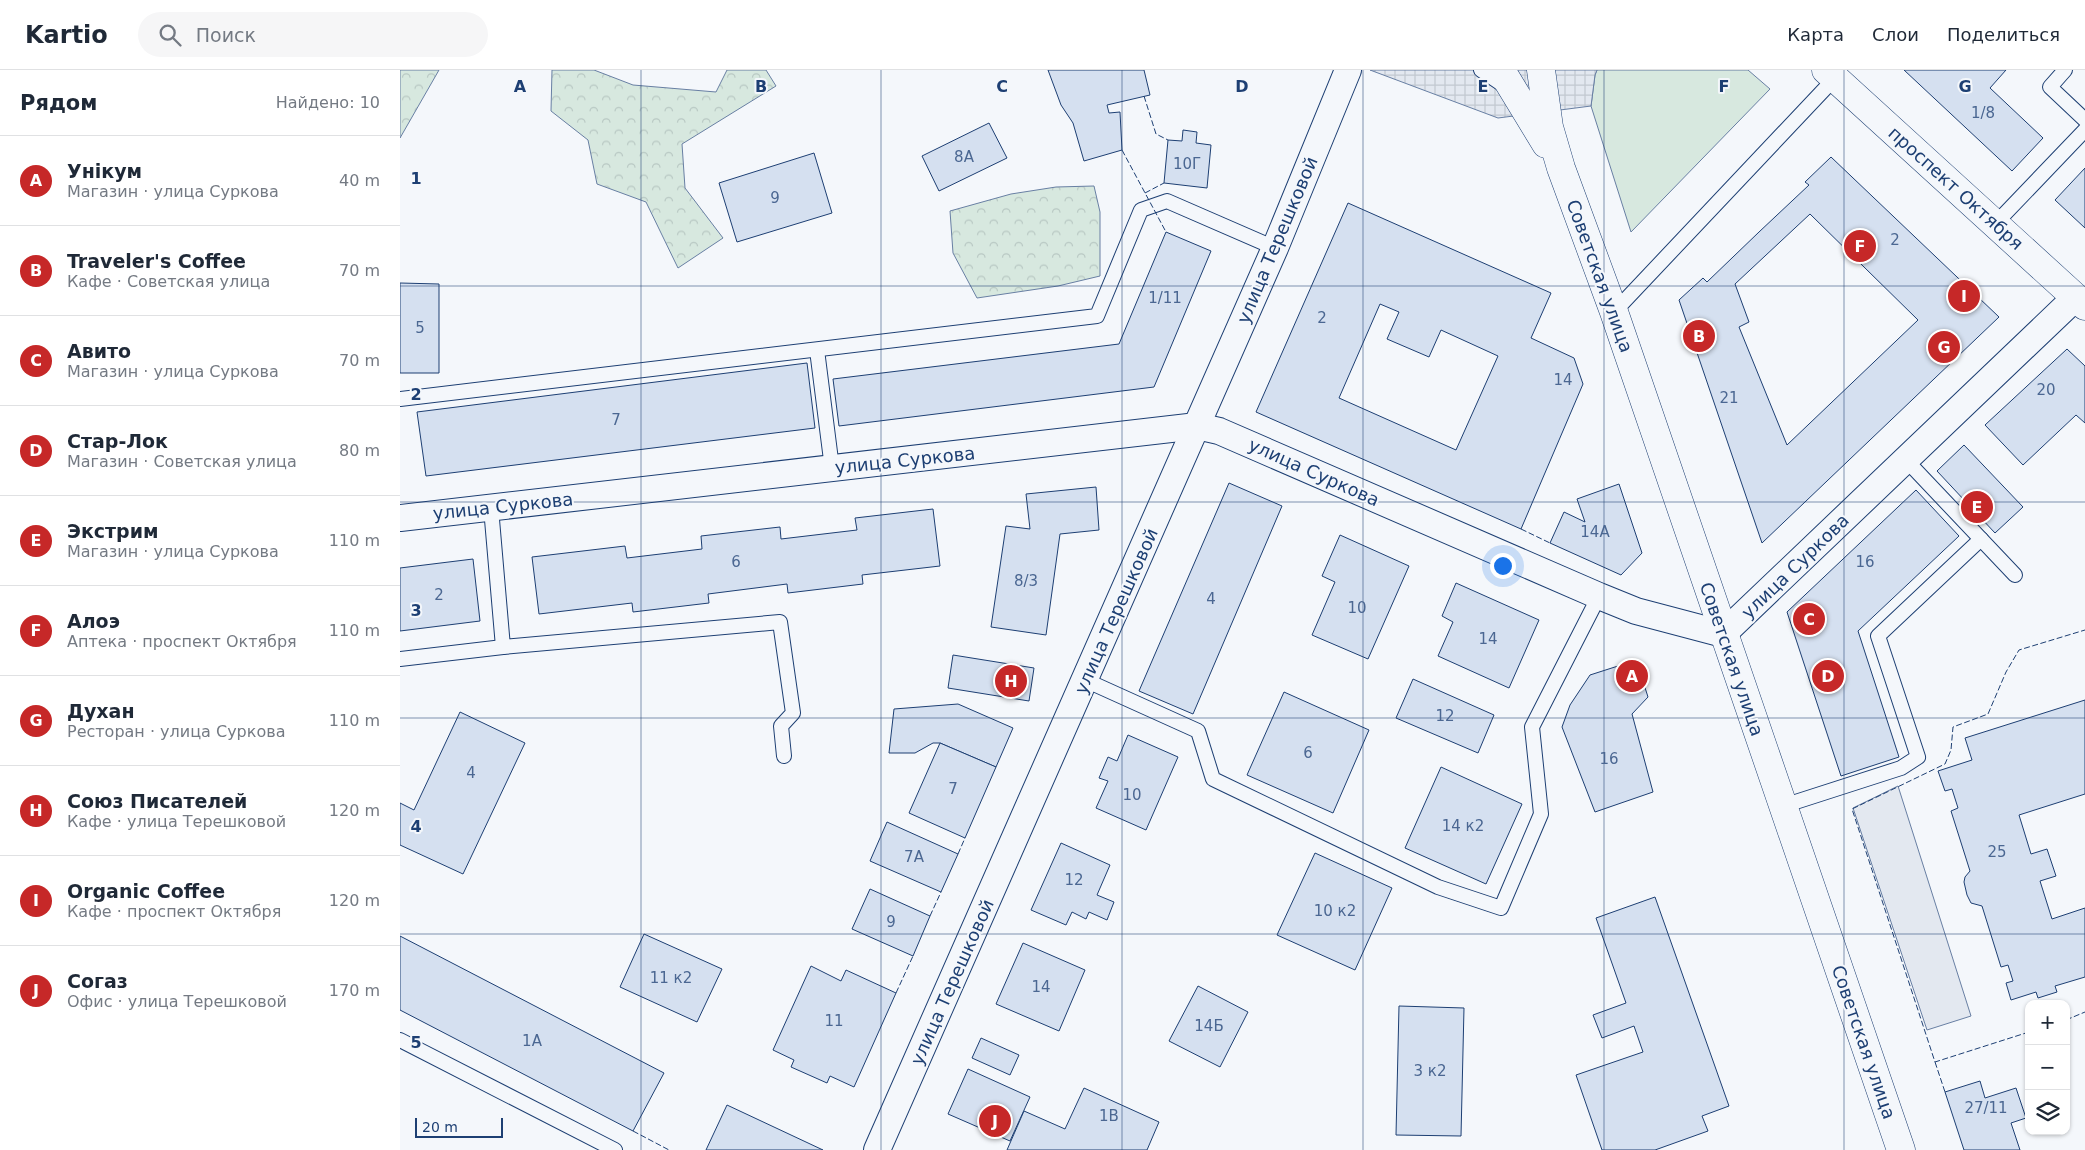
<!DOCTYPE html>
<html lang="ru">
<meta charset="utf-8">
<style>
:root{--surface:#fff;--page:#f6f6f7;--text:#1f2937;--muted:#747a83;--line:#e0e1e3;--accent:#c62828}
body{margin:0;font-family:"DejaVu Sans",sans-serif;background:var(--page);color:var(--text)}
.controls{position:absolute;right:15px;bottom:15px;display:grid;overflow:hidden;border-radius:10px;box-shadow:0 1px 4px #0004}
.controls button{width:45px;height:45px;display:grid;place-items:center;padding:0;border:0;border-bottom:1px solid var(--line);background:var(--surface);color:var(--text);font:25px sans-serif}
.scale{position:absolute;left:15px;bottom:12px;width:88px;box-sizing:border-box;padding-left:5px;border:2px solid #1d3f73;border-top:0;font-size:14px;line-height:18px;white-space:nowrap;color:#1d3f73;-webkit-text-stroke:4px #f4f7fb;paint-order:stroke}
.you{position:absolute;left:1102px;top:495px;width:18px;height:18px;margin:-12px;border:4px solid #fff;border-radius:50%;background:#1a73e8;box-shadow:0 0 0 8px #1a73e833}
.badge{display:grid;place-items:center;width:32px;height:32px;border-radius:50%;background:var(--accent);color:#fff;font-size:16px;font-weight:700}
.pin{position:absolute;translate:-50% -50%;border:2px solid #fff;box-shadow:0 1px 5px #0006}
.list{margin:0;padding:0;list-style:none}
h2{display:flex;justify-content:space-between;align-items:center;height:65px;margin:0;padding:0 20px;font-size:21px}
h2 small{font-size:16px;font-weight:400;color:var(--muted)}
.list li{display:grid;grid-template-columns:32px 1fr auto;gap:15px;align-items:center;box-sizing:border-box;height:90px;padding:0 20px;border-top:1px solid var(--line)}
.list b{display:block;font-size:19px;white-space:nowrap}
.list p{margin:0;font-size:16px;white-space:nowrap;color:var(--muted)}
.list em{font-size:16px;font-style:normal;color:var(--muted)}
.icon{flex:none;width:28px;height:28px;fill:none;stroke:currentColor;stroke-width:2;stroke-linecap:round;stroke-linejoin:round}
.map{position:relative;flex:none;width:1685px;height:1080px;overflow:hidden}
header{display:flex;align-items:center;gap:30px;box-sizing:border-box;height:70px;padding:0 25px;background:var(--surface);border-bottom:1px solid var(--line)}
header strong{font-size:24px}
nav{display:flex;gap:28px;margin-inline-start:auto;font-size:18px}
.search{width:350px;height:45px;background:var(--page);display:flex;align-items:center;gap:12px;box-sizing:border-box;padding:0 18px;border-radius:28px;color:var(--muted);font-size:19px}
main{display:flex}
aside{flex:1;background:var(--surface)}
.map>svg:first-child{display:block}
.green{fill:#d7e8df;stroke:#687fa3}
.forest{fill:url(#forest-crowns);stroke:#687fa3}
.parking{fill:#e3e8f0;stroke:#687fa3}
.plaza{fill:url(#plaza-grid);stroke:#687fa3}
.building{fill:#d5e0f0;stroke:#1d3f73;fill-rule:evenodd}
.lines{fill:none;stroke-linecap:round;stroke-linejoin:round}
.service-casing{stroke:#1d3f73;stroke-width:16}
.minor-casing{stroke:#1d3f73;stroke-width:28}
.primary-casing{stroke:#1d3f73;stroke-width:29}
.service{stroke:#f4f7fb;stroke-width:14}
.minor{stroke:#f4f7fb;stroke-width:26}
.primary{stroke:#f4f7fb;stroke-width:28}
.fence{stroke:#1d3f73;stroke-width:1;stroke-dasharray:6 2.5;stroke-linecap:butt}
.grid{fill:none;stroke:#1d3f73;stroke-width:1;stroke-opacity:0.55}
.labels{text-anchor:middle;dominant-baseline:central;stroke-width:4;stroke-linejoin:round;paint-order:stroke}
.number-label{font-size:15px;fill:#4b6792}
.street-label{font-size:18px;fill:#1d3f73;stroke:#f4f7fb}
.grid-label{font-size:16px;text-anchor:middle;font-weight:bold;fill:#1d3f73;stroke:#f4f7fb;stroke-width:4;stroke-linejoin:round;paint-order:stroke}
</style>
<header>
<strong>Kartio</strong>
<div class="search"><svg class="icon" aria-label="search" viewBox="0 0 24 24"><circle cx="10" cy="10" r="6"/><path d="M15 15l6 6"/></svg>Поиск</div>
<nav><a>Карта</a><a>Слои</a><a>Поделиться</a></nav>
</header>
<main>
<aside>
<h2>Рядом<small>Найдено: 10</small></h2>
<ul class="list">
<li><span class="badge">A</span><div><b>Унiкум</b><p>Магазин · улица Суркова</p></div><em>40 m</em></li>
<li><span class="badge">B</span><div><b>Traveler's Coffee</b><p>Кафе · Советская улица</p></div><em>70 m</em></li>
<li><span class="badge">C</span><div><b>Авито</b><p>Магазин · улица Суркова</p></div><em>70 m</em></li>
<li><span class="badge">D</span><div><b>Стар-Лок</b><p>Магазин · Советская улица</p></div><em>80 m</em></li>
<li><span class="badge">E</span><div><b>Экстрим</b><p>Магазин · улица Суркова</p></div><em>110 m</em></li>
<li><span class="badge">F</span><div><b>Алоэ</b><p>Аптека · проспект Октября</p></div><em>110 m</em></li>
<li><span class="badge">G</span><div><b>Духан</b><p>Ресторан · улица Суркова</p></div><em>110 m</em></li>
<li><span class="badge">H</span><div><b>Союз Писателей</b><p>Кафе · улица Терешковой</p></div><em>120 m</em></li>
<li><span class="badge">I</span><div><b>Organic Coffee</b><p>Кафе · проспект Октября</p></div><em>120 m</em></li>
<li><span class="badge">J</span><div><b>Согаз</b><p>Офис · улица Терешковой</p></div><em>170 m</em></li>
</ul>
</aside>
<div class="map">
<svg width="1685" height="1080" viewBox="0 0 1685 1080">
<defs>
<pattern id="forest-crowns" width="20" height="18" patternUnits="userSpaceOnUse" patternTransform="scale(1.25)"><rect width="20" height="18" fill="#d7e8df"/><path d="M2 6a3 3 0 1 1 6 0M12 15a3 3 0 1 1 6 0" fill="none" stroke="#b8c8c3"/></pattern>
<pattern id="plaza-grid" width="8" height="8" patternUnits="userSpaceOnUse" patternTransform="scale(1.25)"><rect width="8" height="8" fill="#e3e8f0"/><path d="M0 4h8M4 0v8" fill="none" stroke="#c2c8d1"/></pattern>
</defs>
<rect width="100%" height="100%" fill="#f4f7fb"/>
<!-- green -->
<path class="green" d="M1197,0H1348L1370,19L1231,162L1191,36L1195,5Z"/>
<!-- forest -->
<g class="forest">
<path d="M0,0H39L0,68Z"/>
<path d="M152,0H194L233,15L316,22L327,0H366L376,16L282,74L285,118L323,168L278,198L246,132L197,114L188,70L151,41Z"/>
<path d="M694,116L700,142V206L658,216L577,228L553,183L550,141L611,124L656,117Z"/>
</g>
<!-- parking -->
<path class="parking" d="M1498,716L1571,946L1527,960L1453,738Z"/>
<!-- plaza -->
<path class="plaza" d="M970,0H1197L1195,5L1191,36L1098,48Z"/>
<!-- building -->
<g class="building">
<path d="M648,0H744L750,25L707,35L709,43L720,42L722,80L684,91L673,53L661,35Z"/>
<path d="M1504,0H1606L1590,18L1643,68L1612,101Z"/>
<path d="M589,53L607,88L539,121L522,86Z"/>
<path d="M783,60L797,62L796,73L811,75L807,118L764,113L768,70L782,71Z"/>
<path d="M414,83L432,143L337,172L319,113Z"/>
<path d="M1431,87L1599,247L1362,473L1279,230L1303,208L1307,212L1359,162L1409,115L1405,112ZM1410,144L1518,250L1387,375L1339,257L1349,252L1335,214Z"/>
<path d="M1685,98V158L1655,130Z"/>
<path d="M948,133L1151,223L1131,268L1174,288L1183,314L1121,459L856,342ZM980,234L999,242L987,269L1029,287L1041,260L1098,286L1056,380L939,328Z"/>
<path d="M766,162L811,181L754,317L439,356L433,309L719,274Z"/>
<path d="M0,213L39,214V303H0Z"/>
<path d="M1667,279L1685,296V353L1676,345L1623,395L1585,355Z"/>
<path d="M407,293L415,358L26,406L17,342Z"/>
<path d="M1564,375L1623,437L1595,463L1537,401Z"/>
<path d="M829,413L882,436L793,644L739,621Z"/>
<path d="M1219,414L1242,483L1221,505L1150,473L1164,442L1185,452L1177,429Z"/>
<path d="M696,417L699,460L660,464L646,565L591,557L606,456L630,459L626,424Z"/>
<path d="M1516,420L1559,466L1458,561L1499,687L1441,706L1387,542Z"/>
<path d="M533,439L540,496L462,505L463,514L388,523L387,514L308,524L309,533L233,542L232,533L139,544L132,487L225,476L227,488L302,479L301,466L380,457L381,469L457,460L455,448Z"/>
<path d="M940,465L1009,496L968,589L912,565L935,512L922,506Z"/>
<path d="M73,489L80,551L0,561V498Z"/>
<path d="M1056,513L1139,550L1109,618L1038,586L1053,552L1042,546Z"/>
<path d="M553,585L634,598L629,631L548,618Z"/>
<path d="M1218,596L1240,602L1248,627L1232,644L1253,722L1195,742L1162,657L1170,635L1190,605Z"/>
<path d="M1013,609L1094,645L1078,683L996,648Z"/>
<path d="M884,622L969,660L933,743L847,705Z"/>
<path d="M1685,630V724L1619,745L1631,784L1647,779L1656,806L1640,811L1652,849L1685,838V907L1655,916L1657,922L1638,928L1636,922L1611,930L1606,913L1613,911L1608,895L1601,897L1582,836L1571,833L1567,825L1564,812L1565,807L1570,801L1551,741L1558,738L1552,719L1545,721L1538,701L1572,690L1565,668Z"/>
<path d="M558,634L613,658L596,697L540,673H533L515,683H489L494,639Z"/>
<path d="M60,642L125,673L63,804L0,775V733L14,740Z"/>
<path d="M728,665L778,687L746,760L696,738L708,711L699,708L708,687L717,691Z"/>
<path d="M540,673L596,697L565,768L509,743Z"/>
<path d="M1041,697L1122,734L1086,814L1005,778Z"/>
<path d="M487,752L558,784L541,822L470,791Z"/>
<path d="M661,773L710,795L697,825L714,832L707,850L689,842L686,849L672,842L666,855L631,840Z"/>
<path d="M915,783L992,818L955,900L877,865Z"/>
<path d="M470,819L530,846L513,886L452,859Z"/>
<path d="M1255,827L1329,1036L1302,1046L1308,1061L1255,1080H1202L1176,1005L1243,982L1234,956L1202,968L1193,945L1226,933L1196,848Z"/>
<path d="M244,864L322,899L297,952L220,917Z"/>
<path d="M0,866L264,1003L233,1061L0,940Z"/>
<path d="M623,873L685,900L659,961L596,934Z"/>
<path d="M411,896L441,911L446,900L496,923L454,1017L430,1006L427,1013L391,997L394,990L373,980Z"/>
<path d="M798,916L848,942L820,997L769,971Z"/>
<path d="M999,936L1064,938L1061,1066L996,1065Z"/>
<path d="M581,968L619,985L610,1005L572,988Z"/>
<path d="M568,999L630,1027L610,1071L548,1044Z"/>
<path d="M1580,1011L1585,1028L1616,1018L1626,1048L1611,1053L1620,1080H1564L1545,1022Z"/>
<path d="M684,1018L759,1052L747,1080H607L624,1041L665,1059Z"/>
<path d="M327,1035L423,1080H306Z"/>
</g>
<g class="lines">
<defs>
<g id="service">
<path d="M1081,0L1103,15"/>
<path d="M1665,0L1650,17L1685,50"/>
<path d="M1595,154L1685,60"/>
<path d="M1214,242L1435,8"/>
<path d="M417,280L432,398"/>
<path d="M0,329L697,246L741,140L767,131L875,178"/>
<path d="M1506,390L1615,505"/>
<path d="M91,438L103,577L380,552L393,643L381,656L384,686"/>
<path d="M0,589L103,577"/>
<path d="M685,610L798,661L813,709L1038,817L1101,838L1141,744L1132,657L1199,526"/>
<path d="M1383,736L1501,698L1518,687L1478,566L1581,469"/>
<path d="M0,970L215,1080"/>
</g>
<g id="minor">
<path d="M0,448L797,356L819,361L1199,526L1236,541L1323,564L1675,228"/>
<path d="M477,1080L875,178L948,0"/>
</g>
<g id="primary">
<path d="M1101,0L1146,74"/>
<path d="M1141,0L1149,57L1161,98L1214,242L1501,1080"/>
<path d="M1426,0L1685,236"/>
</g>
</defs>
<!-- service casing -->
<use href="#service" class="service-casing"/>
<!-- minor casing -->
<use href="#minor" class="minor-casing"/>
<!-- primary casing -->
<use href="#primary" class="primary-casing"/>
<!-- service -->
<use href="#service" class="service"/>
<!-- minor -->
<use href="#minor" class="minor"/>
<!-- primary -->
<use href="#primary" class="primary"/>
<!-- fence -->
<g class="fence">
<path d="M744,26L756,64L768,70"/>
<path d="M722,80L766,162"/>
<path d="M745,123L764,113"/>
<path d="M1121,459L1150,473"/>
<path d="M558,784L565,768"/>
<path d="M530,846L541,822"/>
<path d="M496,923L513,886"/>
<path d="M1666,950L1685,942"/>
<path d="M1629,962L1535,992L1452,739L1545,694L1551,680L1553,657L1588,644L1606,602L1619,580L1685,560"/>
<path d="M1535,992L1545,1022"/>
<path d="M233,1061L269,1080"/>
</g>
</g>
<!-- grid -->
<path class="grid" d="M241,0V1080M481,0V1080M722,0V1080M963,0V1080M1204,0V1080M1444,0V1080M0,216H1685M0,432H1685M0,648H1685M0,864H1685"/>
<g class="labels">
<!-- number labels -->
<g class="number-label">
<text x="1583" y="43">1/8</text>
<text x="564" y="87">8А</text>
<text x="787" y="94">10Г</text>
<text x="375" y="128">9</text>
<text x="1495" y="170">2</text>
<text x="765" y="228">1/11</text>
<text x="922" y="248">2</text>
<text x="20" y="258">5</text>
<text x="1163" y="310">14</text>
<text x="1646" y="320">20</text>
<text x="1329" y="328">21</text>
<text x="216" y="350">7</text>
<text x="1195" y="462">14А</text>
<text x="336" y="492">6</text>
<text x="1465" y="492">16</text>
<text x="626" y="511">8/3</text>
<text x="39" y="525">2</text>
<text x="811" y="529">4</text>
<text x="957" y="538">10</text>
<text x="1088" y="569">14</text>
<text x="1045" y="646">12</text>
<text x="908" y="683">6</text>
<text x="1209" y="689">16</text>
<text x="71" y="703">4</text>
<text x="553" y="719">7</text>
<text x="732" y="725">10</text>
<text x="1063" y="756">14 к2</text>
<text x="1597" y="782">25</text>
<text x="514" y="787">7А</text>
<text x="674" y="810">12</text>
<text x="935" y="841">10 к2</text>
<text x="491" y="852">9</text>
<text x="271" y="908">11 к2</text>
<text x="641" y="917">14</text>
<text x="434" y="951">11</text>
<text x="809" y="956">14Б</text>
<text x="132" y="971">1А</text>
<text x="1030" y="1001">3 к2</text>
<text x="1586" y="1038">27/11</text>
<text x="709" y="1046">1В</text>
</g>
<!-- street labels -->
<g class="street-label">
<text transform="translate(1556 118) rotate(42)">проспект Октября</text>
<text transform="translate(877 170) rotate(-67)">улица Терешковой</text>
<text transform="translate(1200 206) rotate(70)">Советская улица</text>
<text transform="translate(505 390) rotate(-6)">улица Суркова</text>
<text transform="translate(914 402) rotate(24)">улица Суркова</text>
<text transform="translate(103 436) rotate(-6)">улица Суркова</text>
<text transform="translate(1395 496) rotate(-44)">улица Суркова</text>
<text transform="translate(716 541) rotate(-66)">улица Терешковой</text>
<text transform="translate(1332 589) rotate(71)">Советская улица</text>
<text transform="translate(552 912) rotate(-66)">улица Терешковой</text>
<text transform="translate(1464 972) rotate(71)">Советская улица</text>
</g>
</g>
<g class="grid-label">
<text x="120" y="22">A</text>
<text x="361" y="22">B</text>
<text x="602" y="22">C</text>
<text x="842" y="22">D</text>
<text x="1083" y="22">E</text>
<text x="1324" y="22">F</text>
<text x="1565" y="22">G</text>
<text x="16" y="114">1</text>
<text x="16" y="330">2</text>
<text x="16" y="546">3</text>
<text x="16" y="762">4</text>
<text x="16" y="978">5</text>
</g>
</svg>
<div class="controls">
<button>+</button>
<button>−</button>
<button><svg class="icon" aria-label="layers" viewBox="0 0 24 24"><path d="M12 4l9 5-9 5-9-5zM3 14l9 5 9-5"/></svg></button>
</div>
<div class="scale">20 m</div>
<div class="you"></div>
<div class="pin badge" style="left:1232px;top:606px">A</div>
<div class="pin badge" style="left:1299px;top:266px">B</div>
<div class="pin badge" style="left:1409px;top:549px">C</div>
<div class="pin badge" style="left:1428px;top:606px">D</div>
<div class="pin badge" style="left:1577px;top:437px">E</div>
<div class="pin badge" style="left:1460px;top:176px">F</div>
<div class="pin badge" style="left:1544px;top:277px">G</div>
<div class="pin badge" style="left:611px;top:611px">H</div>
<div class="pin badge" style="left:1564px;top:226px">I</div>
<div class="pin badge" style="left:595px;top:1051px">J</div>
</div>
</main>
